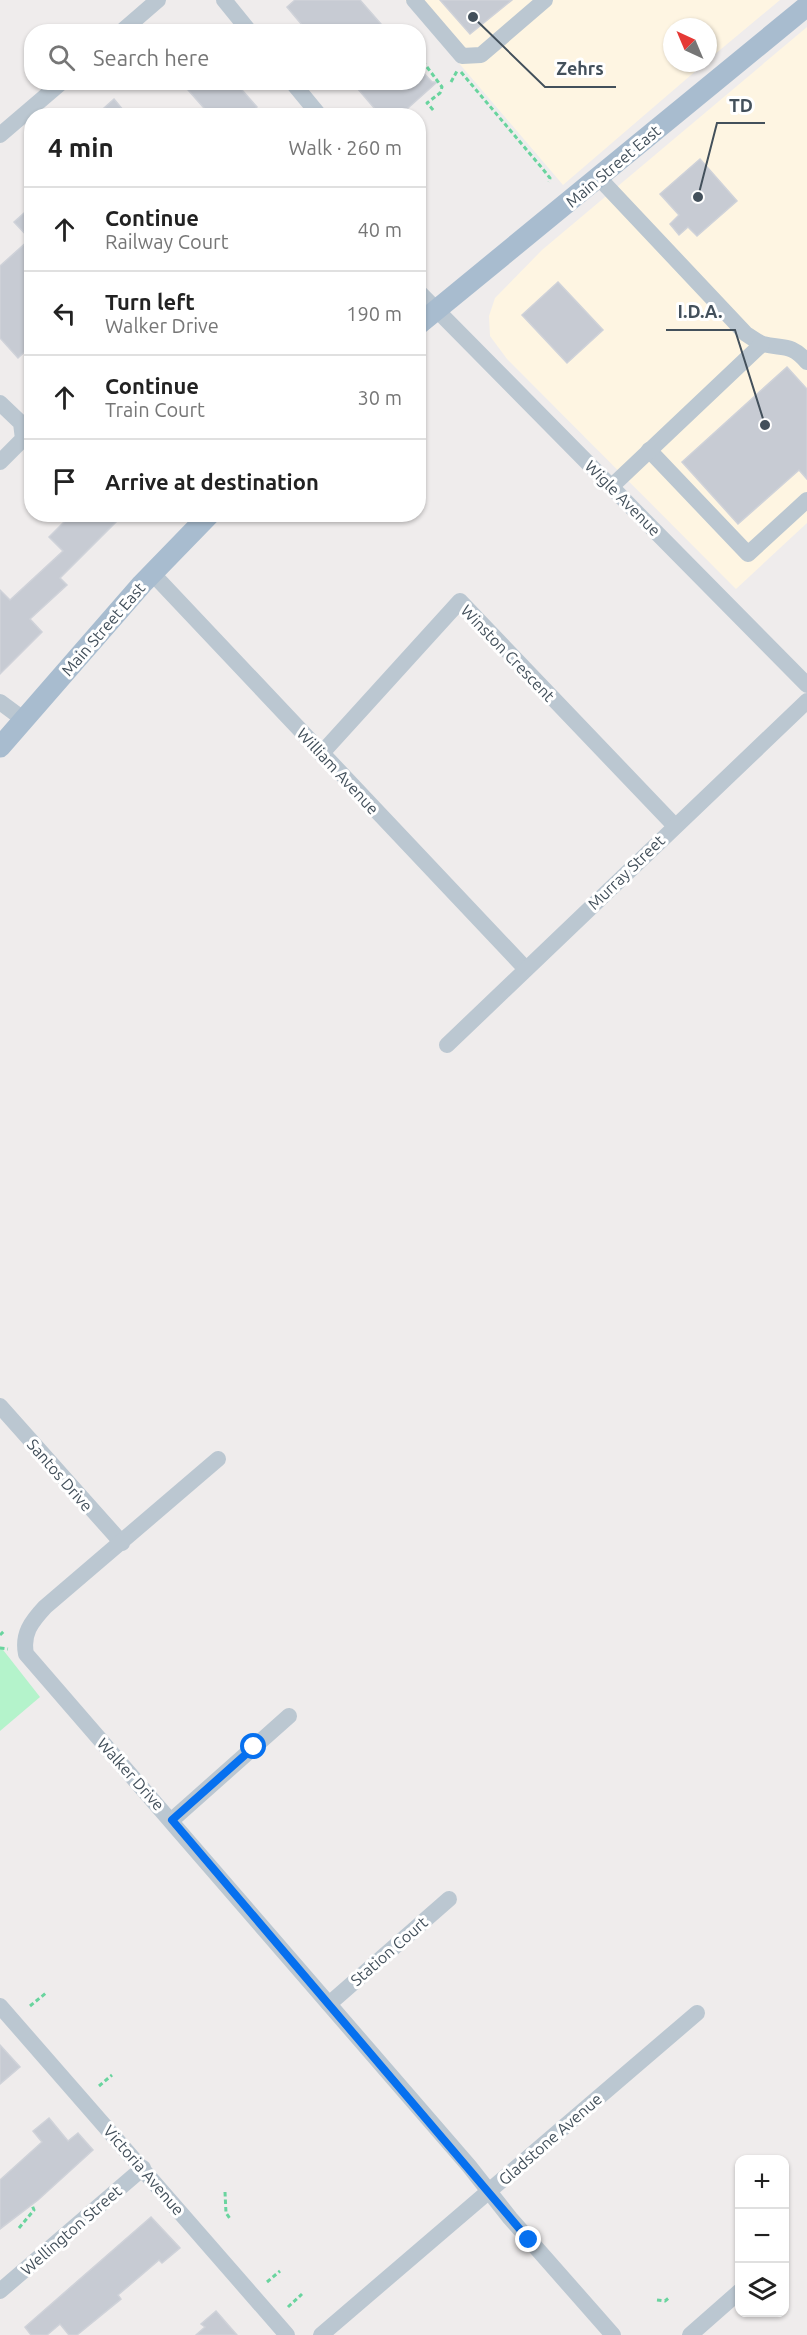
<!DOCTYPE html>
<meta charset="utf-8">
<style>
:root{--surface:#fff;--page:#f2f2f2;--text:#222;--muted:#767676;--line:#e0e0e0}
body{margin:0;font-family:Ubuntu,sans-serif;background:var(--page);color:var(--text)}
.controls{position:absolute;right:18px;bottom:18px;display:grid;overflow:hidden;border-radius:12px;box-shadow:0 2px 4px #0004}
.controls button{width:54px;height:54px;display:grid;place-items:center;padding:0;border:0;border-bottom:2px solid var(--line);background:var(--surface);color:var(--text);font:30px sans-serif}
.compass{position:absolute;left:663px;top:18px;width:54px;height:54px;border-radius:50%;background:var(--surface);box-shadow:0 2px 4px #0004;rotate:316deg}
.stop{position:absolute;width:18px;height:18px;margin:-14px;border:4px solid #0670ef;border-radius:50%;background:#fff}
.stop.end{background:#0670ef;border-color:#fff;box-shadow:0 2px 6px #0008}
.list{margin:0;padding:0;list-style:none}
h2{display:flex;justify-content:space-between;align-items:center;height:78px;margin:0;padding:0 24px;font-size:26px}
h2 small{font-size:20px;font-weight:400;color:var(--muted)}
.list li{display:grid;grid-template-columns:39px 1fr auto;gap:18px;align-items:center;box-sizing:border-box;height:84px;padding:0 24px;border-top:2px solid var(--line)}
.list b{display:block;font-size:22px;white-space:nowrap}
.list p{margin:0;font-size:20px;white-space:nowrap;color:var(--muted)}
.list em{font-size:20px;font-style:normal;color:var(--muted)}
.icon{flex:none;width:33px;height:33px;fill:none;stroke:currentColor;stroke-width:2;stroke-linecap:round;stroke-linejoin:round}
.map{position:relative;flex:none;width:807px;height:2335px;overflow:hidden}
.search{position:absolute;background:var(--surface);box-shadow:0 2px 4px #0004;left:24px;top:24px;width:402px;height:66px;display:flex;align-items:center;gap:15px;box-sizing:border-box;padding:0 21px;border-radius:24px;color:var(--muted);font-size:22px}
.panel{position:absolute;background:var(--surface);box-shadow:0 2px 4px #0004;left:24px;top:108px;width:402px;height:414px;border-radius:24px}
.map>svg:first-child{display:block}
.commercial{fill:#fef5e2}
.green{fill:#b4f3cb}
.building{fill:#c7cbd3;stroke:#cfd2d9;stroke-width:1.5}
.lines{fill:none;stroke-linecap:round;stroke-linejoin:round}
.path{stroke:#69d49e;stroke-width:3;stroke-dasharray:4.5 3;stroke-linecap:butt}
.minor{stroke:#bbc7d1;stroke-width:16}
.major{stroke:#a8bccf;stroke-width:21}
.route{stroke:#0670ef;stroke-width:8}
.labels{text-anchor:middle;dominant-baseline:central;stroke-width:6;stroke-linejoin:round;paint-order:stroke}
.street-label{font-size:16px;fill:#43505b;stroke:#fff}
.leader{fill:none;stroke:#43505b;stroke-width:2}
.callout-dot{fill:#43505b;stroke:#fff;stroke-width:2}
.callout-label{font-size:18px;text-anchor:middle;font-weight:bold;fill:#43505b;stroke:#fff;stroke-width:6;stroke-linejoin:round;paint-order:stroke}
</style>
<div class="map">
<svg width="807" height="2335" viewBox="0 0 807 2335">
<rect width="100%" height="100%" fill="#efecec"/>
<!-- commercial -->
<g class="commercial">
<path d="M405,0H780L708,60V27H672V63H705L563,185Z"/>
<path d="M807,27V523L736,589L507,359L490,336L489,316L495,298L542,250Z"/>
</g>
<!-- green -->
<path class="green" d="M0,1646L40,1697L0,1731Z"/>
<!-- building -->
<g class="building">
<path d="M295,0H360L388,32H308L287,7Z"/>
<path d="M440,0H512L470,34Z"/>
<path d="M418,67L432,82H437L399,116H381L352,82H418Z"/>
<path d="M181,82H235L257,107L247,116H211Z"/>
<path d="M114,99L128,116H95Z"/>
<path d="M700,159L737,201L697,236L688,227L679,235L670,224L679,215L660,194Z"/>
<path d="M32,206V345L18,358L0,338V266L30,239L14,222Z"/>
<path d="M558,282L603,330L567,363L522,315Z"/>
<path d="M787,367L807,389V479L799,470L738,524L682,462Z"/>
<path d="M72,514H124L60,578L67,585L30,619L42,632L0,674V590L10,600L63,551L49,537Z"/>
<path d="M0,2045L20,2067L0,2084Z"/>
<path d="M49,2118L68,2141L78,2133L93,2150L38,2200L0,2229V2180L42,2142L33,2131Z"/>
<path d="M151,2217L180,2248L162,2263L159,2260L118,2295L121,2299L77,2335H69L60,2324L47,2335H31L25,2327Z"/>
<path d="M216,2311L237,2335H196L205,2327L201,2324Z"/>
</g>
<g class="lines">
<!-- path -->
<g class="path">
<path d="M418,55L442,87L440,93L427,103L434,111"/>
<path d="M461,72L542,168L550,178L549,182"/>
<path d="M451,82L457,71"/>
<path d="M0,1635L4,1631"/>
<path d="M0,1648L8,1649"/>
<path d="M30,2006L46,1993"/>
<path d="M99,2086L112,2075"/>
<path d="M225,2192L226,2213L231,2220"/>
<path d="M19,2228L34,2210L32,2205"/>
<path d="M267,2282L280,2271"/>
<path d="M657,2300L665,2301L670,2297"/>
<path d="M288,2307L302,2294"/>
</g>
<!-- minor -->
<g class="minor">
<path d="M224,0L250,32"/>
<path d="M414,0L462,56L481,55L545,0"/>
<path d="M121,32L158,0"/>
<path d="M292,82L320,116"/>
<path d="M0,135L62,82"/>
<path d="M599,178L746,334C751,337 757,342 763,344C783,349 791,343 807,362"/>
<path d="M418,291L807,685"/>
<path d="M0,403L21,423L23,439L0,462"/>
<path d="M649,450L748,554L807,500"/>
<path d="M612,486L762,344"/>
<path d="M152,573L525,968"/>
<path d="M0,702L23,719"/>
<path d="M321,754L460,601L675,826"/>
<path d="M447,1045L807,701"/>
<path d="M0,1406L122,1543"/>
<path d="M218,1459L45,1607C31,1622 22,1634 26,1654L469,2166L510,2218L613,2335"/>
<path d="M172,1820L289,1716"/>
<path d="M329,2004L449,1899"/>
<path d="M0,2006L287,2335"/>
<path d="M0,2291L143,2168"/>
<path d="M321,2335L697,2013"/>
<path d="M690,2335L740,2291"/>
</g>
<!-- major -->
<g class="major">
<path d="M418,325L807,6"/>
<path d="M0,747L142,584L210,514"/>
</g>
</g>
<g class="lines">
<!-- route -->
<path class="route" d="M254,1747L172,1820L529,2240"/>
</g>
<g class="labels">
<!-- street labels -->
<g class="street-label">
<text transform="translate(613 166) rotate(-40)">Main Street East</text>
<text transform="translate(623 498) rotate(45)">Wigle Avenue</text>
<text transform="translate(103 629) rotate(-49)">Main Street East</text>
<text transform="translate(508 653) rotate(46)">Winston Crescent</text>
<text transform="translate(338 771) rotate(47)">William Avenue</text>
<text transform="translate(626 872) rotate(-44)">Murray Street</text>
<text transform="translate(60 1475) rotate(49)">Santos Drive</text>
<text transform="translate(131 1774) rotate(48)">Walker Drive</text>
<text transform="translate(389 1951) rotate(-41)">Station Court</text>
<text transform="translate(550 2139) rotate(-41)">Gladstone Avenue</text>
<text transform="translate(144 2170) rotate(49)">Victoria Avenue</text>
<text transform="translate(71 2230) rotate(-41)">Wellington Street</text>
</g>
</g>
<!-- callouts -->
<path class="leader" d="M473 17L545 87H616M698 197L717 123H765M765 425L735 330H666"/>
<g class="callout-dot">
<circle cx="473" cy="17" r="6"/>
<circle cx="698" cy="197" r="6"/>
<circle cx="765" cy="425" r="6"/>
</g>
<g class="callout-label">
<text x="580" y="75">Zehrs</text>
<text x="741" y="112">TD</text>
<text x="700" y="318">I.D.A.</text>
</g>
</svg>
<div class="controls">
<button>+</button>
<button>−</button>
<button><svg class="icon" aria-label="layers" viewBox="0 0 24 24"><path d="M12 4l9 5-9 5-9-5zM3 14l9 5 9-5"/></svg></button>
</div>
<svg class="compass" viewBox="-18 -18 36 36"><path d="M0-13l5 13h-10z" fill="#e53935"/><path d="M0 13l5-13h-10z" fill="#767676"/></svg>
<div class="stop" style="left:254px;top:1747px"></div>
<div class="stop end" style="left:529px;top:2240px"></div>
<div class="search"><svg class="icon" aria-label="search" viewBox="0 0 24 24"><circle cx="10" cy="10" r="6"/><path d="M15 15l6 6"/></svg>Search here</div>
<section class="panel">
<h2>4 min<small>Walk · 260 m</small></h2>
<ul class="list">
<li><svg class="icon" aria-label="ahead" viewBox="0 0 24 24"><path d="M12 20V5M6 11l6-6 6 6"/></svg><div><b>Continue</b><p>Railway Court</p></div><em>40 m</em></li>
<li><svg class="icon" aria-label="left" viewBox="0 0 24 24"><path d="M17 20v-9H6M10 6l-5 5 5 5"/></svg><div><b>Turn left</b><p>Walker Drive</p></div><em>190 m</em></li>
<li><svg class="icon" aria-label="ahead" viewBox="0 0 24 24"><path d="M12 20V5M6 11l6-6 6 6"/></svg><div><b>Continue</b><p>Train Court</p></div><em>30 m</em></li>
<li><svg class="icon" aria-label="arrive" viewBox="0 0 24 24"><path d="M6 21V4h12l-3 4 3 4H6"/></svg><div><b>Arrive at destination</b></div></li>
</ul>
</section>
</div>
